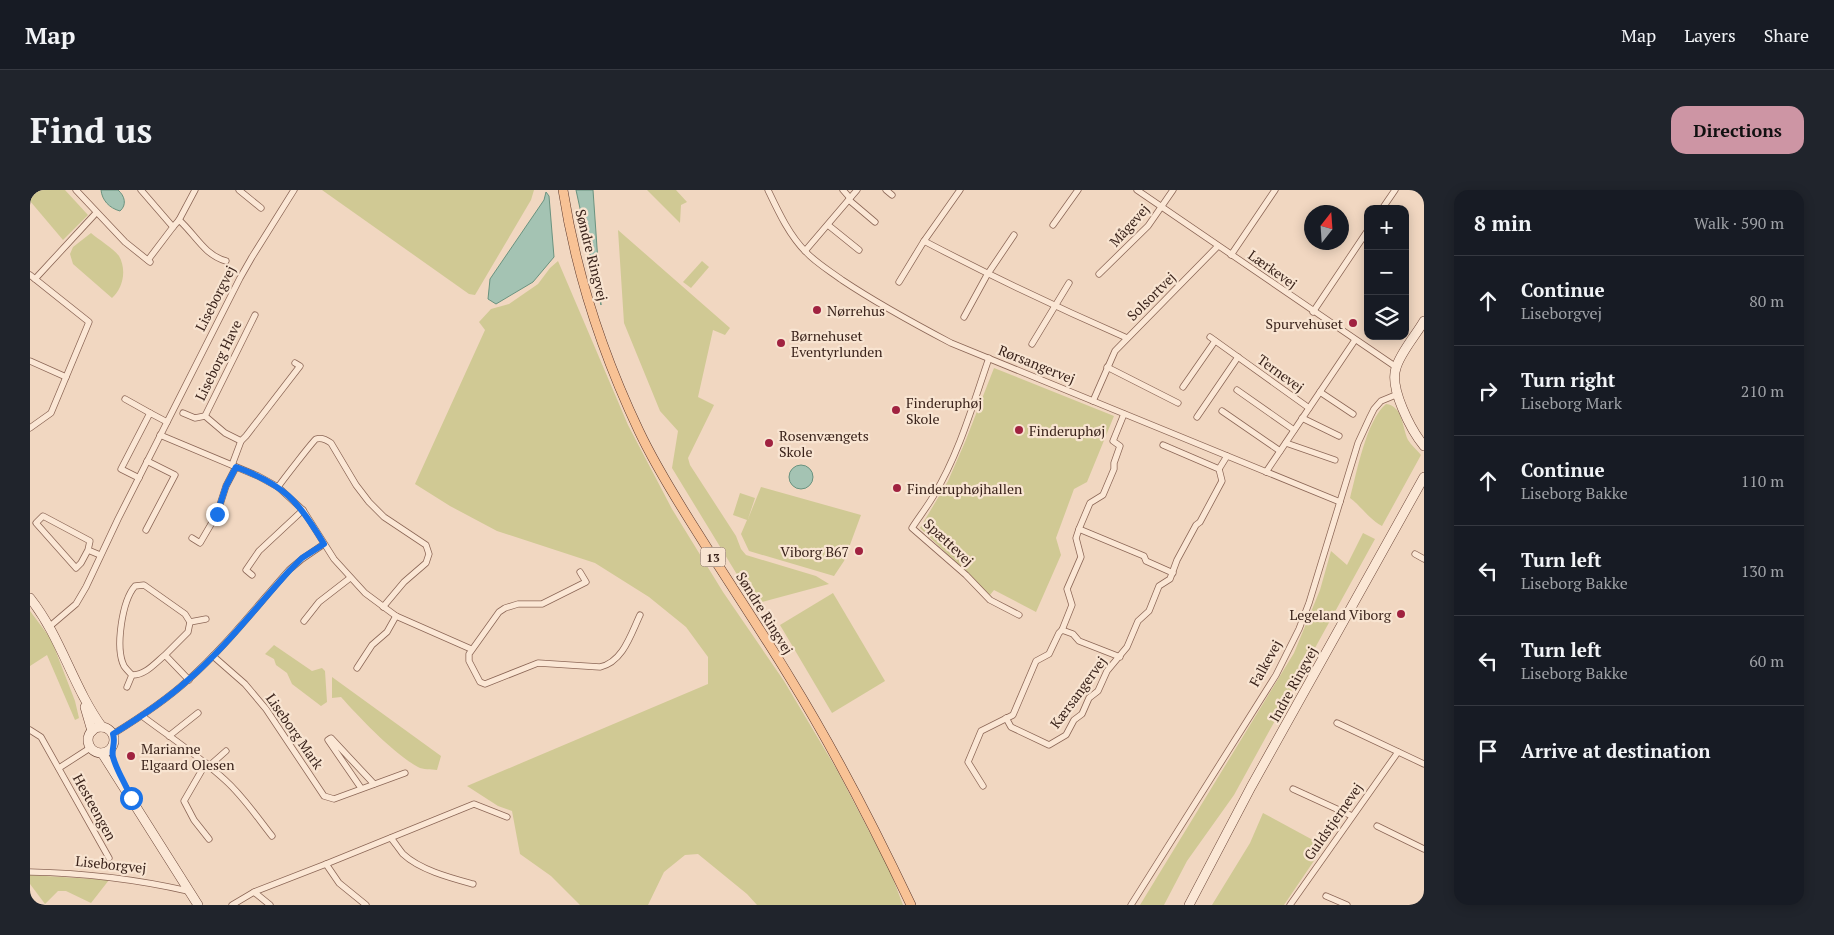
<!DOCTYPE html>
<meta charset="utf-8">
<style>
:root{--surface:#171b24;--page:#20242c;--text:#f1f3f6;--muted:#9ea1a6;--line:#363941;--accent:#cd95a4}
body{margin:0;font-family:"PT Serif",serif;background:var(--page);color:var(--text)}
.controls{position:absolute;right:15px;top:15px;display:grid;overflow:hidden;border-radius:10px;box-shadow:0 2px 12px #0003}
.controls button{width:45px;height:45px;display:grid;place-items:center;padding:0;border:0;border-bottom:1px solid var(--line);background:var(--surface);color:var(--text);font:25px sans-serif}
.compass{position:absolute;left:1274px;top:15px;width:45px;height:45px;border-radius:50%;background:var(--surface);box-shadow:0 2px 12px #0003;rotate:17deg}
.stop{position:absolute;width:15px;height:15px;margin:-11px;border:4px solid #1a73e8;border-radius:50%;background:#fff}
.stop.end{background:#1a73e8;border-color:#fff;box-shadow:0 1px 5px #0008}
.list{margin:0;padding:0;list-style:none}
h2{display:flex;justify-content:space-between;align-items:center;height:65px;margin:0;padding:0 20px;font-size:21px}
h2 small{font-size:16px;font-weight:400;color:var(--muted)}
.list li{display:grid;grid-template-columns:32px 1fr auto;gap:15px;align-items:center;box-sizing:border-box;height:90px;padding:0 20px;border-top:1px solid var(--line)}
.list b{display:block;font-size:19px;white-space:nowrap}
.list p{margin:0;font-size:16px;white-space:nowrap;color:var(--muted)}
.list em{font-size:16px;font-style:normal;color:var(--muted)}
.icon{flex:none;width:28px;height:28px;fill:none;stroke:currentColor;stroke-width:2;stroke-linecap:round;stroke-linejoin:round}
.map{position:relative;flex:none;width:1394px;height:715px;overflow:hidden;border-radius:15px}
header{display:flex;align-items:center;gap:30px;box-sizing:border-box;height:70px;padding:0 25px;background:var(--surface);border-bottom:1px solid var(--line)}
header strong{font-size:24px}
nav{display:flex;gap:28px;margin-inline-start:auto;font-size:18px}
.intro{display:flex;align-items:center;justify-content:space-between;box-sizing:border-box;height:120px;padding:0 30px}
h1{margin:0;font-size:35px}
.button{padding:12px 22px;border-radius:15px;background:var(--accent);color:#111;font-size:18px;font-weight:700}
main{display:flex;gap:30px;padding:0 30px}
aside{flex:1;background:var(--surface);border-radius:15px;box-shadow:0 2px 12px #0003}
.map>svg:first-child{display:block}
.green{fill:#d0c994}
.water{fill:#a4c3b3;stroke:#6a927f}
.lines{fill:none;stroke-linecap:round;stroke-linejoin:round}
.street-casing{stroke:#8c6757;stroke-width:7}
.secondary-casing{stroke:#6e483a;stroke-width:10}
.primary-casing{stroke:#5a362b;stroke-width:10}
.street{stroke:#fbe7d5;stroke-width:5.5}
.secondary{stroke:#fbe7d5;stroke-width:9}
.primary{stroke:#f8c295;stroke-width:9}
.route{stroke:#1a73e8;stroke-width:6}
.poi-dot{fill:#a02240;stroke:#f8e4d1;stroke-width:2}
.labels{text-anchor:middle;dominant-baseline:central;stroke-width:4.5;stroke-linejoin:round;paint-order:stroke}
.shield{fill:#f8e4d1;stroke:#745e52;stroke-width:1}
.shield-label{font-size:12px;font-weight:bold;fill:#3b241c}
.street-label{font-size:14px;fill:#3b241c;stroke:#f8e4d1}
.poi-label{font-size:14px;fill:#3b241c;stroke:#f8e4d1;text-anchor:start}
</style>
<header>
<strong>Map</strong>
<nav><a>Map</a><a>Layers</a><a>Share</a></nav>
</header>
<div class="intro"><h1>Find us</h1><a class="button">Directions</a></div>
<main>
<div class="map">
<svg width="1394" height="715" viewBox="0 0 1394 715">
<rect width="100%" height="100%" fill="#f1d7c1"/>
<!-- green -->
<g class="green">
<path d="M0,0H35L58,25L33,50L0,11Z"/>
<path d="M292,0H504L501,10L445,105L439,104Z"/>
<path d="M617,0H646L657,12L651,15L650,33Z"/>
<path d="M588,40L700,138L695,145L683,140L668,207L684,215L658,268L660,275L706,346L711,359L716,365L786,386L799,394L725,414L642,278L648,241L630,221L594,133Z"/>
<path d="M61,43C68,49 84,59 89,66C97,80 93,98 82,108L43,74L40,64L43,57Z"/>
<path d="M528,71L598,235L642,319L693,402L754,491L807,580L860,681L873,715H727L717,704L668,664L655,665L634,682L618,715H550L521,686L490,664L482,621L468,616L437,596L678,494V467L656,437L619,407L565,373L467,341L420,316L385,294L455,140L449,132L461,119L479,114L508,94L520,78Z"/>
<path d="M672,71L679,77L661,98L653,92Z"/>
<path d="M964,178L1084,226L1057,292L1044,299L1026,348L1031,365L1006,422L964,400L960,405L890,338L918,291L935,252Z"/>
<path d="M1356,214C1373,216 1372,237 1378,250C1381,255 1387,260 1391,265L1352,336C1339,329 1332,317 1320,308C1327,282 1336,231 1356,214Z"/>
<path d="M731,297L831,325L814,371L804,386L719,361L711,344L717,330L703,325L710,303L725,308L718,329Z"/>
<path d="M1333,343L1345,349L1204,605L1157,671L1134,715H1110L1264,463L1290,400L1301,361L1317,375Z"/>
<path d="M803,403L855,491L802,523L750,435Z"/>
<path d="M0,421L21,449L45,511L49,528L45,530L17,465L0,476Z"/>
<path d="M244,455L282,481L292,478L295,481L297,512L291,516L262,494L257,483L246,475L244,469L235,464Z"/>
<path d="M302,487L411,566L407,580C401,579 393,580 388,577C363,563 330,528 311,507L302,508Z"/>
<path d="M1233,623L1294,656L1254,715H1182L1220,653Z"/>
<path d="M0,685L79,690L61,713L36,701H28L15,714L0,694Z"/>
</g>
<!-- water -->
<g class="water">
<path d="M71,0H88C95,6 97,15 90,21C79,18 72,10 71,0Z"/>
<path d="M546,0H563L571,115Z"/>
<path d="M516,2L519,6L524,67L503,92L466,114L458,109L460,89L514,10Z"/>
<circle cx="771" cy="287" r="12"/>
</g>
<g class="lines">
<defs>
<g id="street">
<path d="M46,0L95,52L120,72"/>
<path d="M111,0L143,37L118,70"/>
<path d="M209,0L231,18"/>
<path d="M738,0C748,21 759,45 776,62C786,73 800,81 812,90C848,114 883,133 921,153L1310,312"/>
<path d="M813,0L820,8"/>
<path d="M856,0L862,5"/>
<path d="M1107,0L1366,177"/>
<path d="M819,10L845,32"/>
<path d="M1352,19L1365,0"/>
<path d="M149,30L165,0"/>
<path d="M798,35L829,60"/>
<path d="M1023,35L1048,0"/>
<path d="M143,37L149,30C165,44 174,65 196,71"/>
<path d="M894,51C961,86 1028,118 1097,148"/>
<path d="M775,61L827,0"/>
<path d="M1201,65L1245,0"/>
<path d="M1069,84L1118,36L1143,0"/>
<path d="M0,85L59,132L21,223L0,238"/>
<path d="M5,89L66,23"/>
<path d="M869,92L894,51L930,0"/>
<path d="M1283,122L1338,40"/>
<path d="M934,127L957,85L984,45"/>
<path d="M1180,147L1279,218"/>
<path d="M1002,154L1039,93"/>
<path d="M959,168C943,214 929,264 904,305C897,317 889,327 882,338L936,385L960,410L989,425"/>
<path d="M0,171L36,187"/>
<path d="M1077,177L1148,213"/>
<path d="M1153,197L1185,151"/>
<path d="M1207,200L1264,240"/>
<path d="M1290,202L1323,224"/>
<path d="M95,209L120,223"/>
<path d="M1063,211L1085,161L1188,56"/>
<path d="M1192,221L1250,261"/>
<path d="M153,223L165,228L175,226L195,243L211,251"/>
<path d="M175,226L225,125"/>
<path d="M1167,227L1208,167"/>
<path d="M1272,228L1309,246"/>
<path d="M130,245L228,286L248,297L273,320L304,369L335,403L366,426L441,459"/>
<path d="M1256,253L1305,270"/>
<path d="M202,275L211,251L216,246L270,176L265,173"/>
<path d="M1189,279L1197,266"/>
<path d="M1236,282L1325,150"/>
<path d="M109,288L91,279L120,223L137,232"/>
<path d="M248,297C253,290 283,251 286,249C292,247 297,250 301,253L326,295L339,312L354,327L396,355L399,364L396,373L374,392L353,417"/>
<path d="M1049,339L1114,366L1116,371L1143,383"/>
<path d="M116,340L145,285L117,271"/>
<path d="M162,348L170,353L187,324L196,296L206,277"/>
<path d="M58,360L51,373L46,378L6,333L13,326L60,351L58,360L70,365"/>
<path d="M1385,364L1394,369"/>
<path d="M550,382L556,392L512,414H488L475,418L469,422L439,464V471L450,492L455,494L508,473L570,477C593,472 601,444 610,425"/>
<path d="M222,385L216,380L229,361L273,320"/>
<path d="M274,431L289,412L320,388"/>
<path d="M160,432L176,429"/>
<path d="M19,437L46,414L56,397L88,329L210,88L222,67L264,0"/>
<path d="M1032,440L1043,444L1049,451L1090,467"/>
<path d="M135,465C125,473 116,485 102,485C99,482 96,479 94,476C85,458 92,411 105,396L114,395L155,424L160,432L158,442L135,465L159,490"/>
<path d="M183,466L215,494L236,519L294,606L304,609L375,583"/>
<path d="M327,478L342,455L357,442L366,426"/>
<path d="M97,497L102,485"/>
<path d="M112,526C140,547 169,566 195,590C213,606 227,627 242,646"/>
<path d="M976,528L981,537L1019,555L1036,545L1044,530L1052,524L1059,508L1068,501L1077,481L1097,457L1108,431L1119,421L1129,396L1140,389L1147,370L1166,335L1170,332L1192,291L1189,279L1133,255"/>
<path d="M1307,533L1394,574"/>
<path d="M0,540L11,547L79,668"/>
<path d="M83,544C109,528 135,511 158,490C195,457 226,417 259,380L272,369L294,354"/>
<path d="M139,546L168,523"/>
<path d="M176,573L154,611L164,630L179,649"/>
<path d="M179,576L196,561"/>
<path d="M29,578L60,558"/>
<path d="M953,596L938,572L951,541L983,525L1006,471L1019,464L1029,443L1032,440L1042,415L1037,399L1051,367L1046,348L1049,339L1060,313L1073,305L1084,279V273L1090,256L1083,251L1094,224"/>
<path d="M331,598L298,550L301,548L344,594"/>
<path d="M1263,599L1322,626"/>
<path d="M1347,636L1394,659"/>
<path d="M361,648C365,653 369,659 373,664C390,680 421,688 443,694"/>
<path d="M296,674L444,614L477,627"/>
<path d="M0,682C54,683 105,689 158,701"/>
<path d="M224,702L296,674L309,693L336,715"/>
<path d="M1296,706L1317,715"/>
<path d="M202,715L224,702L240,715"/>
<path d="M1101,715L1246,485L1269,439L1279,413L1328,253L1340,227L1344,219L1351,211L1368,204"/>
<path d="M1260,715L1368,562"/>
</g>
<g id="secondary">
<path d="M1394,131C1386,145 1370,163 1366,178C1359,198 1381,240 1394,256"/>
<path d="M0,408C31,447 43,497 72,537"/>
<path d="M55,517L62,541"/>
<circle cx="71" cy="550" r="13"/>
<path d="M72,563L168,715"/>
<path d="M1159,715L1221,597L1394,287"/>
</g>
<path id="primary" d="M533,0C546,83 573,165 609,241C626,277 648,312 669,345C699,393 731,440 760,488C805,561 844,637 881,715"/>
</defs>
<!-- street casing -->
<use href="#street" class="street-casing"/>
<!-- secondary casing -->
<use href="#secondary" class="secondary-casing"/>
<!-- primary casing -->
<use href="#primary" class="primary-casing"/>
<!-- street -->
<use href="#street" class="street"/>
<!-- secondary -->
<use href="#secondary" class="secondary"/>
<!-- primary -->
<use href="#primary" class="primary"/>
</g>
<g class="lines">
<!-- route -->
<path class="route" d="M101,608C96,594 87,582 83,567C81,559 86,553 83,544C109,528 135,511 158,490C195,458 226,417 260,380L272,368L294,354C268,310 254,295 206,277L196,296L187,324"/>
</g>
<!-- markers -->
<g class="poi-dot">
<circle cx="787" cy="120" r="5"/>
<circle cx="1323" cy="133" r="5"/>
<circle cx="751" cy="153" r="5"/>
<circle cx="866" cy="220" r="5"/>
<circle cx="989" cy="240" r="5"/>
<circle cx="739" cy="253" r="5"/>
<circle cx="867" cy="298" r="5"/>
<circle cx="829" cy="361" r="5"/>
<circle cx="1371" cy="424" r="5"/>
<circle cx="101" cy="566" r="5"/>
</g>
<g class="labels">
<!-- shield labels -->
<rect class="shield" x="670.5" y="357.5" width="25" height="19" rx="4"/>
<g class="shield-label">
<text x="683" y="367">13</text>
</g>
<!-- street labels -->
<g class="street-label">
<text transform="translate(1099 35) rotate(-48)">Mågevej</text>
<text transform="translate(562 65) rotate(76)">Søndre Ringvej</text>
<text transform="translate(1243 79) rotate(35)">Lærkevej</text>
<text transform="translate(1121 106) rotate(-45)">Solsortvej</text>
<text transform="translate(185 108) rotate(-63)">Liseborgvej</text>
<text transform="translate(188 170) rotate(-64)">Liseborg Have</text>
<text transform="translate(1007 174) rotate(22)">Rørsangervej</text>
<text transform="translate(1251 183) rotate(36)">Ternevej</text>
<text transform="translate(919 352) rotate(43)">Spættevej</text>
<text transform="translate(735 423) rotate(58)">Søndre Ringvej</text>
<text transform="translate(1235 473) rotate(-61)">Falkevej</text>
<text transform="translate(1263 494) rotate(-61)">Indre Ringvej</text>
<text transform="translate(1048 502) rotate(-54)">Kærsangervej</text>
<text transform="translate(265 541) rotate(55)">Liseborg Mark</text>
<text transform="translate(65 617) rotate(61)">Hesteengen</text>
<text transform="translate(1303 631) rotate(-55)">Guldstjernevej</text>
<text transform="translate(81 674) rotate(6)">Liseborgvej</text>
</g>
<!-- poi labels -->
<g class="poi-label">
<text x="797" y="120">Nørrehus</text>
<text x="1313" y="133" text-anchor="end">Spurvehuset</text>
<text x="761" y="145">Børnehuset<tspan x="761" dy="16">Eventyrlunden</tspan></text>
<text x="876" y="212">Finderuphøj<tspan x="876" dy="16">Skole</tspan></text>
<text x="999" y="240">Finderuphøj</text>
<text x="749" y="245">Rosenvængets<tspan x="749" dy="16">Skole</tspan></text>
<text x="877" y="298">Finderuphøjhallen</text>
<text x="819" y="361" text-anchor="end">Viborg B67</text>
<text x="1361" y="424" text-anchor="end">Legeland Viborg</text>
<text x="111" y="558">Marianne<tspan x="111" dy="16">Elgaard Olesen</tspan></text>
</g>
</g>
</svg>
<div class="controls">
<button>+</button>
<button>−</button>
<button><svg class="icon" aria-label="layers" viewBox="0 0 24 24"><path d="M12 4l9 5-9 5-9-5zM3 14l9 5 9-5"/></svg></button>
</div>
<svg class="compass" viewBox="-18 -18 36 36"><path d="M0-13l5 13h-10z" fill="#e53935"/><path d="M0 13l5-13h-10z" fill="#9ea1a6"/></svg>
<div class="stop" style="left:101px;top:608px"></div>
<div class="stop end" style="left:187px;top:324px"></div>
</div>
<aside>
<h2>8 min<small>Walk · 590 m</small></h2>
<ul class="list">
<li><svg class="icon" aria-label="ahead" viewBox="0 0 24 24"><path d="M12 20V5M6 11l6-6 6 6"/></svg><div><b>Continue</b><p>Liseborgvej</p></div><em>80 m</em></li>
<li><svg class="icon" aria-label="right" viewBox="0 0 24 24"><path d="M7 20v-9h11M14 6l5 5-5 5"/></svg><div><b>Turn right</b><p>Liseborg Mark</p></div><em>210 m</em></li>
<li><svg class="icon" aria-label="ahead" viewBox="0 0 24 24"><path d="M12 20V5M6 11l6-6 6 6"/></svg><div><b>Continue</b><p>Liseborg Bakke</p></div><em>110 m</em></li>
<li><svg class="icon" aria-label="left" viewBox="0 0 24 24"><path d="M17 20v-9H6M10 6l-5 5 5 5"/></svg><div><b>Turn left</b><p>Liseborg Bakke</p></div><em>130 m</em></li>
<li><svg class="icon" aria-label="left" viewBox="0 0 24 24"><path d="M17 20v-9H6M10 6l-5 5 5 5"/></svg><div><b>Turn left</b><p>Liseborg Bakke</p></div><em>60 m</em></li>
<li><svg class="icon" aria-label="arrive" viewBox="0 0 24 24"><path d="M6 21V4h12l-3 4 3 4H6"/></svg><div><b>Arrive at destination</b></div></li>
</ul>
</aside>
</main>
